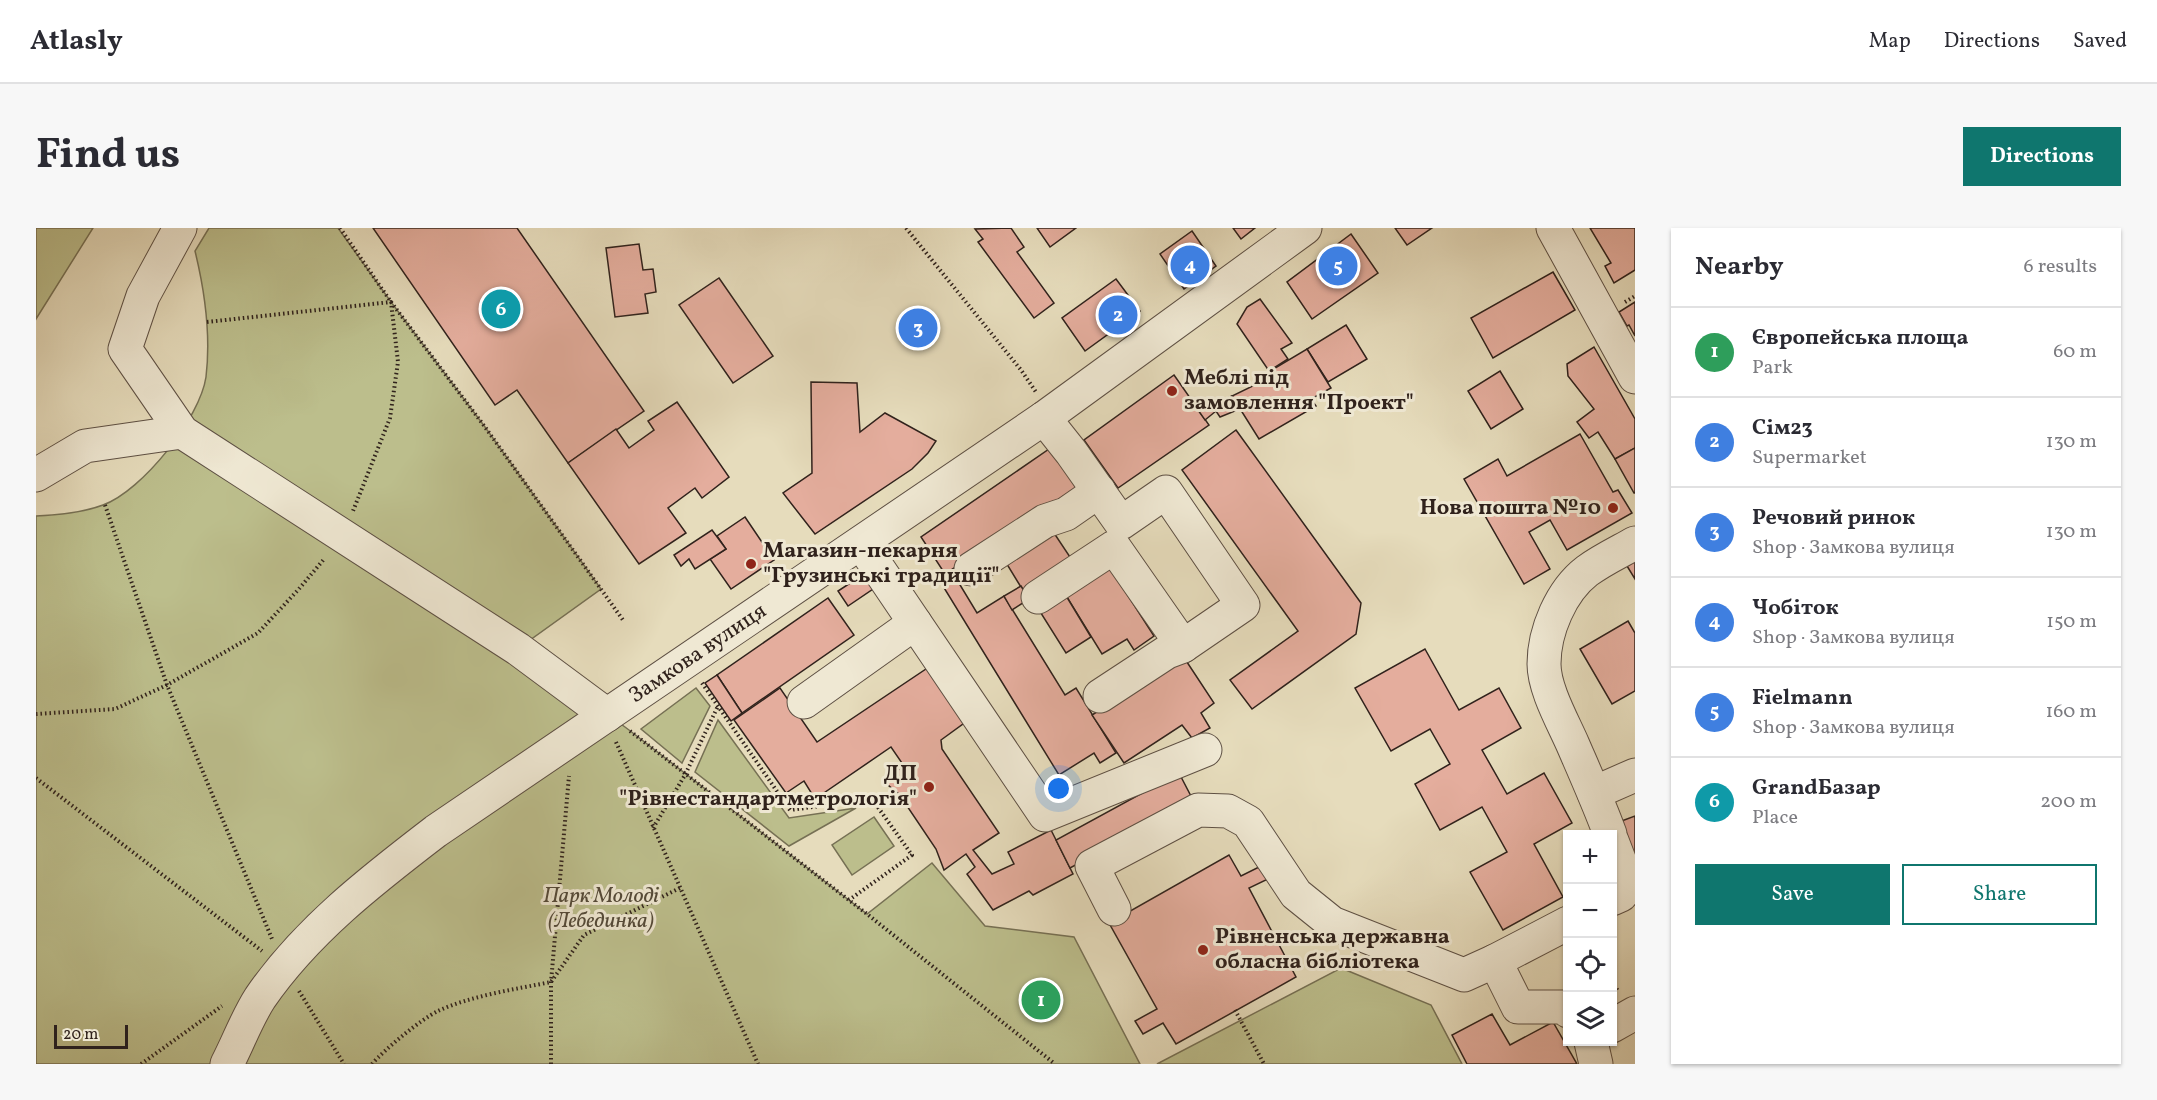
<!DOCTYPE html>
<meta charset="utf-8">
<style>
:root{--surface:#fff;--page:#f7f7f7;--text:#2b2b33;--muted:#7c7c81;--line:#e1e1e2;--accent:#0f766e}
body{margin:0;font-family:Vollkorn,serif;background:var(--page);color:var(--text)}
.controls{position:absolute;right:18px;bottom:18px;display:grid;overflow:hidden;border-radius:0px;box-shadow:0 2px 4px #0004}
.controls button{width:54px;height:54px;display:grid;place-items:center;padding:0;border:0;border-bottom:2px solid var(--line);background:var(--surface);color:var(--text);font:30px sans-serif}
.scale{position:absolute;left:18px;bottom:15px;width:74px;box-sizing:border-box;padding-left:6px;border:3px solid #30221c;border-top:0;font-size:16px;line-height:21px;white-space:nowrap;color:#30221c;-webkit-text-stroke:4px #efe8d3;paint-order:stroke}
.you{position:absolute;left:1023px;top:561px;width:21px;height:21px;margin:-15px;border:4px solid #fff;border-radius:50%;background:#1a73e8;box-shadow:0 0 0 9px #1a73e833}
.badge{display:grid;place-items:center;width:39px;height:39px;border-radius:50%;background:var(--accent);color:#fff;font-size:20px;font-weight:700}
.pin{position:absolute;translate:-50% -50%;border:3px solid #fff;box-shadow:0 2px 6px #0006}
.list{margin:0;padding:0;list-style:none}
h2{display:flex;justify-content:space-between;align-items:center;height:78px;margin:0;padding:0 24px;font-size:26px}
h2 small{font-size:20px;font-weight:400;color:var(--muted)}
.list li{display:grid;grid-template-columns:39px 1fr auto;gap:18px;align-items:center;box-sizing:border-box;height:90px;padding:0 24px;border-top:2px solid var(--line)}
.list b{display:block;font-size:22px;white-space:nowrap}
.list p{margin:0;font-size:20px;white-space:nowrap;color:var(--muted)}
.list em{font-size:20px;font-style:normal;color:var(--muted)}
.actions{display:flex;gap:12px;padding:18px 24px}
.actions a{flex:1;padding:14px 0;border:2px solid var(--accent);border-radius:0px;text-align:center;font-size:21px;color:var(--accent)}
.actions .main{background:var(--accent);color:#fff}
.icon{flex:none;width:33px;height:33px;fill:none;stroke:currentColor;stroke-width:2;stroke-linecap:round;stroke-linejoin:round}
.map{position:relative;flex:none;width:1599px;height:836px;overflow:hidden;border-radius:0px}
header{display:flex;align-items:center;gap:36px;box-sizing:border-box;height:84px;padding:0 30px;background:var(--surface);border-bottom:2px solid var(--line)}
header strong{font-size:28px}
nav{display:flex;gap:33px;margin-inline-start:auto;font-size:21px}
.intro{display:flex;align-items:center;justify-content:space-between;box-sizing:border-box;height:144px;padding:0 36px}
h1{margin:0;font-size:42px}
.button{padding:15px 27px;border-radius:0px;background:var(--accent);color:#fff;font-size:21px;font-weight:700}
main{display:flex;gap:36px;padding:0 36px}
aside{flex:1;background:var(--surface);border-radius:0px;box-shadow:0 2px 4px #0004}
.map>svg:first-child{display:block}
.green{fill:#bcbe8c;stroke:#767054;stroke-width:1.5}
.building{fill:#e4ad9d;stroke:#30221c;stroke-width:1.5}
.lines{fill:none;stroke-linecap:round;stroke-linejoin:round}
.minor-casing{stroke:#5e5044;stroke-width:35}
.path{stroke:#30221c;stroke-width:4;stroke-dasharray:1.5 3;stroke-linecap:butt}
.minor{stroke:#efe8d3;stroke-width:33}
.poi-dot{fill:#8f2418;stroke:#efe8d3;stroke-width:2}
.labels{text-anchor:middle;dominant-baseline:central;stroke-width:6;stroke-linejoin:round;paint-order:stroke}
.poi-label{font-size:22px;font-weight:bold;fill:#30221c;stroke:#efe8d3;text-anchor:start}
.street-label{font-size:22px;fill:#30221c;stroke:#efe8d3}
.park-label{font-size:22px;font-style:italic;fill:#534938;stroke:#efe8d3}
</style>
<header>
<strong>Atlasly</strong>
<nav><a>Map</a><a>Directions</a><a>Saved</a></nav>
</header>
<div class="intro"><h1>Find us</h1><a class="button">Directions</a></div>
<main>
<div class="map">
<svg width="1599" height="836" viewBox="0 0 1599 836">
<rect width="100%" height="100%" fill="#e6dcbc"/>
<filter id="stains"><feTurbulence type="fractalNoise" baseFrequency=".00333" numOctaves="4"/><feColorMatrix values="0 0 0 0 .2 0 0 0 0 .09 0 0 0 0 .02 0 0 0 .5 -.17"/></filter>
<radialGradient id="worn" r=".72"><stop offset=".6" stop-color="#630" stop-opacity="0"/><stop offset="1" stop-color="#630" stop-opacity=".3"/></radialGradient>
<!-- green -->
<g class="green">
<path d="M0,0H57L0,91Z"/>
<path d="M173,0H302L355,74L449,199L565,361L483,420L593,502L831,686L896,635L949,698L1038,709L1104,836H0V288C23,287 46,285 67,277C106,263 164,190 170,149C175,107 169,64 159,23Z"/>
<path d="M660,460L674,478L646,535L605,501Z"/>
<path d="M682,492L753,590L820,580L753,618L659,544Z"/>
<path d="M838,589L858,618L816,647L796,617Z"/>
<path d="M1305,740L1395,777L1426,836H1121Z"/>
</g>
<!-- building -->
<g class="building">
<path d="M337,0H481L608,183L532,235L481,162L459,177Z"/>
<path d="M975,0L988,19L981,24L1018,75L998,90L942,14L947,11L939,1Z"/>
<path d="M1001,0H1040L1014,19Z"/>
<path d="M1197,0H1219L1205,11Z"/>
<path d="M1359,0H1396L1371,17Z"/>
<path d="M1554,0H1599V42L1578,55L1569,38L1575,35Z"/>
<path d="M1156,3L1180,38L1148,61L1124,26Z"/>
<path d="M1315,6L1342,45L1276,91L1251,54Z"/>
<path d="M603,16L607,42L617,41L620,64L609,66L612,85L579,89L570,20Z"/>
<path d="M1517,44L1539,82L1457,130L1435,90Z"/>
<path d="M683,50L737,128L697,155L643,77Z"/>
<path d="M1080,51L1104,83L1049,123L1026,90Z"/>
<path d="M1224,71L1256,115L1245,121L1252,131L1233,143L1201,96L1211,79Z"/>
<path d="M1599,74V108L1593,97L1591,98L1583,84Z"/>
<path d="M1310,97L1331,131L1292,154L1271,121Z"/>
<path d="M1558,119L1599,191V220L1579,231L1562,204L1553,210L1541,194L1558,181L1532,148L1531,136Z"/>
<path d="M1271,121L1295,160L1275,171L1280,178L1223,211L1196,168L1221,156L1219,152Z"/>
<path d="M1464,143L1487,181L1455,201L1432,163Z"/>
<path d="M1138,147L1173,197L1082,260L1048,212Z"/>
<path d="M775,154L821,155L824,204L849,185L900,213L892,225L876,241L779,306L747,265L776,245Z"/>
<path d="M1196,168L1204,181L1184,189L1180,183L1169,192L1162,182Z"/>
<path d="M641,174L693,249L666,270L659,260L632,280L650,305L603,336L532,235L580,201L593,220L618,202L612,193Z"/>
<path d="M1200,202L1325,375L1320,406L1216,481L1194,452L1262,403L1146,242Z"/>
<path d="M1544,206L1577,264L1582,262L1596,285L1531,322L1514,292L1493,304L1514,341L1488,356L1428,251L1462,231L1471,248Z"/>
<path d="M1016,219L1043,258L909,346L885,309Z"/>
<path d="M1599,220V265H1598L1579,231Z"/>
<path d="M709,289L738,332L695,361L674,331L690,321L681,308Z"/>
<path d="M676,302L690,321L659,341L653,331L645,338L638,327Z"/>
<path d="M1016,302L1036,332L988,364L969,333Z"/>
<path d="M1599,333V351L1591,338Z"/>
<path d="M1073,338L1118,408L1098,422L1091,411L1066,426L1029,366Z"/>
<path d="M915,342L941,385L968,368L1029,467L1040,460L1080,525L1064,535L1058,525L1023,547L902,350Z"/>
<path d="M831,344L840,359L812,378L802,363Z"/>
<path d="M985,358L993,371L976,382L968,368Z"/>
<path d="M1029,366L1055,409L1030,425L1003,382Z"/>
<path d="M792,370L818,407L706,485L681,447Z"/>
<path d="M1592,393L1599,405V463L1576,476L1544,421Z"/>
<path d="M1389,421L1423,482L1463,460L1485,500L1446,522L1471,566L1508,545L1536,595L1498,616L1527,669L1467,702L1434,644L1471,624L1446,579L1404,602L1379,556L1414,536L1394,501L1355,523L1319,460Z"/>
<path d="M1147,428L1178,475L1165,485L1174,500L1156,510L1146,497L1088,535L1056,487Z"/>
<path d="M893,439L931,493L905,512L906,521L963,605L937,622L956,646L978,636L972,624L1015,602L1037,646L997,667L993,663L957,682L931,646L939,639L930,626L908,642L900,621L863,566L847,553L868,538L855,519L779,571L768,553L750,565L698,492L744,460L781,514Z"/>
<path d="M681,447L706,485L695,493L669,455Z"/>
<path d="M1143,545L1158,574L1034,640L1020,612Z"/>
<path d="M1599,588V630L1583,594Z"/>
<path d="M1193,627L1205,648L1225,638L1232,651L1213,660L1260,749L1140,816L1127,795L1107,806L1099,793L1121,781L1073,695Z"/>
<path d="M1456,786L1474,817L1517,794L1541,836H1431L1416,807Z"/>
</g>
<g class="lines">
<defs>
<g id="minor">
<path d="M144,0L107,68L89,121L146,204L482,421L571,487"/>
<path d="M1517,0L1599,149"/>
<path d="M0,247L49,218L146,204"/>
<path d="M825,315L1009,587L1169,522"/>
<path d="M935,341L1009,293L1030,286L1063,263"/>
<path d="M1002,369L1078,319L1147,418L1207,377L1130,264L1085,295L1035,224L1008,190"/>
<path d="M1064,468L1131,424L1147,418"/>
<path d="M768,474L879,395"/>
<path d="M1558,565L1599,547"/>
<path d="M1574,606C1563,576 1550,547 1537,517C1527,494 1508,461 1508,436C1508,403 1525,363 1551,343C1566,332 1583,324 1599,315"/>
<path d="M1576,613L1591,652L1585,667L1576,671"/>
<path d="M1078,681L1056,638L1162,582L1192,583L1212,594L1260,666L1296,695L1428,747L1459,733"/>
<path d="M1532,695L1459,733L1482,779H1528L1532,783"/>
<path d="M1576,798L1599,785"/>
<path d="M1555,814L1560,836"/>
<path d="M191,836C202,815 211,790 224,770C270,703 336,652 400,603L1008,190L1269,0"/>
</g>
</defs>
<!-- minor casing -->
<use href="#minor" class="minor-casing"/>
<!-- path -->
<g class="path">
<path d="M304,0L355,74L449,199L587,392"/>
<path d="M870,0L985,142L1000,164"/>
<path d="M1589,74L1599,68"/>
<path d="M171,94L355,74L362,134L354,190L317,283"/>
<path d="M69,277L131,457L236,711"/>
<path d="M666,455L754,582L836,571L876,627L813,672"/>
<path d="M0,486L79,481L131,457L222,405L262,362L289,330"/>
<path d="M594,503L831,686L1019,836"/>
<path d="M580,514L722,836"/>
<path d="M0,550L226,723"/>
<path d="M617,600L649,547L682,478"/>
<path d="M1576,753L1582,763"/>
<path d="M263,763L308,836"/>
<path d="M1199,782L1228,836"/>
<path d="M105,836L186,778"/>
<path d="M336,836C349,821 384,792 402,783C434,768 480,761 515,754L548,707L644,660"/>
<path d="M515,836V754L533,548"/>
</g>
<!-- minor -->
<use href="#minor" class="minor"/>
</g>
<!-- markers -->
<g class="poi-dot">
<circle cx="1136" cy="163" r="6"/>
<circle cx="1577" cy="280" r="6"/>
<circle cx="715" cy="336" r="6"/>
<circle cx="893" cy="559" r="6"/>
<circle cx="1167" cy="722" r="6"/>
</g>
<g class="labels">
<!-- poi labels -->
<g class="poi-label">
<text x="1148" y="150">Меблі під<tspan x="1148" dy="25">замовлення "Проект"</tspan></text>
<text x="1565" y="280" text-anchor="end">Нова пошта №10</text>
<text x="727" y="323">Магазин-пекарня<tspan x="727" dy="25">"Грузинські традиції"</tspan></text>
<text x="881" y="546" text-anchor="end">ДП<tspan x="881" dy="25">"Рівнестандартметрологія"</tspan></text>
<text x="1179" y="709">Рівненська державна<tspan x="1179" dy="25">обласна бібліотека</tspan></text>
</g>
<!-- street labels -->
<g class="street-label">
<text transform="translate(662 426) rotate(-34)">Замкова вулиця</text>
</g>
<!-- park labels -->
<g class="park-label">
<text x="565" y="668">Парк Молоді<tspan x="565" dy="25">(Лебединка)</tspan></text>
</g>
</g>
<rect width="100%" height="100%" filter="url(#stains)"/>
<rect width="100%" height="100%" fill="url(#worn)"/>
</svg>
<div class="controls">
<button>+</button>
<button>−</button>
<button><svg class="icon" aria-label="locate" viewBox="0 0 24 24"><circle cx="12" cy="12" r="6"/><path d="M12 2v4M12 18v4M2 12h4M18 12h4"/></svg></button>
<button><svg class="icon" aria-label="layers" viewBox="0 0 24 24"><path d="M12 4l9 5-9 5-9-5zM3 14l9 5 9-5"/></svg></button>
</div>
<div class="scale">20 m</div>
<div class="you"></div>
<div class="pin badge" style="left:1005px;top:772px;background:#2e9e5b">1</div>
<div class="pin badge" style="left:1082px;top:87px;background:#3f7fe0">2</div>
<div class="pin badge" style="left:882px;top:100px;background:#3f7fe0">3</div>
<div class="pin badge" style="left:1154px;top:37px;background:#3f7fe0">4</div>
<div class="pin badge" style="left:1302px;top:38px;background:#3f7fe0">5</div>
<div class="pin badge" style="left:465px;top:81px;background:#0f9aa8">6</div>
</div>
<aside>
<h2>Nearby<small>6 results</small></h2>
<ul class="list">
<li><span class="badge" style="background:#2e9e5b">1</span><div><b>Європейська площа</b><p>Park</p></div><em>60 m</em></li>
<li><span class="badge" style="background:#3f7fe0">2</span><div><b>Сім23</b><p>Supermarket</p></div><em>130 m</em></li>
<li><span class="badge" style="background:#3f7fe0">3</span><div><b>Речовий ринок</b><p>Shop · Замкова вулиця</p></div><em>130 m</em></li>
<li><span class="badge" style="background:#3f7fe0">4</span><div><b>Чобіток</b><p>Shop · Замкова вулиця</p></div><em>150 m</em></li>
<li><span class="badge" style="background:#3f7fe0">5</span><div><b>Fielmann</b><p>Shop · Замкова вулиця</p></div><em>160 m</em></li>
<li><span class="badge" style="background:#0f9aa8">6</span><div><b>GrandБазар</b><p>Place</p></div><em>200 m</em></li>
</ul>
<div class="actions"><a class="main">Save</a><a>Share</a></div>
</aside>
</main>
